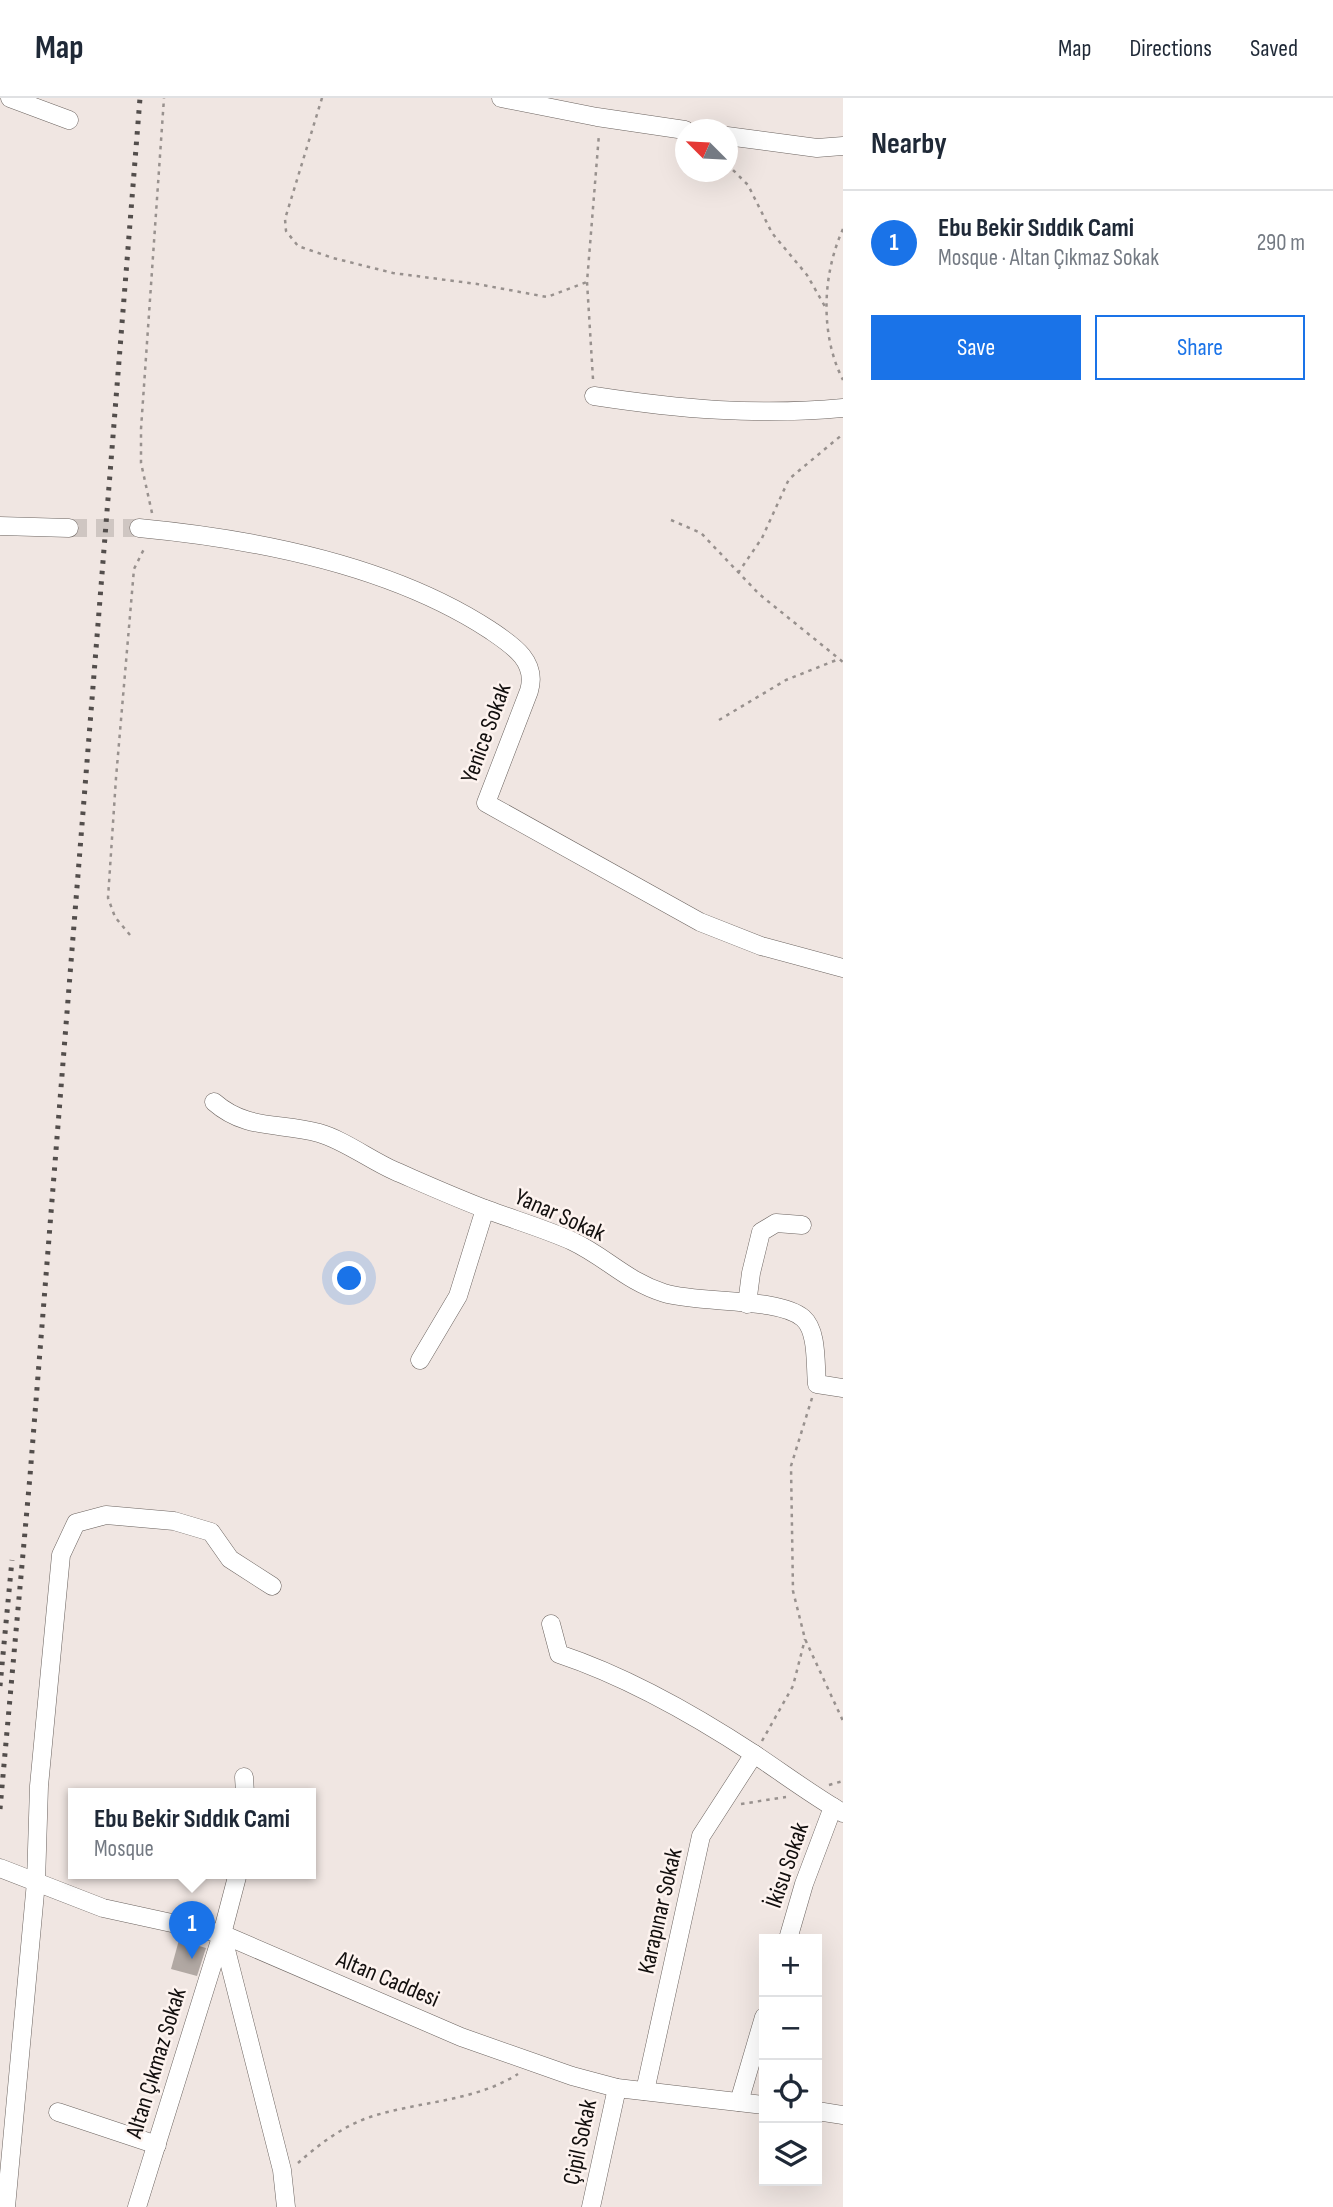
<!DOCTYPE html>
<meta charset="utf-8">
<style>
:root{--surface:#fff;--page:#f6f6f7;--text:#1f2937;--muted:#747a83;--line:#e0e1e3;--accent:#1a73e8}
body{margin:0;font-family:"Sofia Sans Condensed",sans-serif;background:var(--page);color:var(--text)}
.controls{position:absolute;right:21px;bottom:21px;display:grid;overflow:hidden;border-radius:0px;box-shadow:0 7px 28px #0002}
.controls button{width:63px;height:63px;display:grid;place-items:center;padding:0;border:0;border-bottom:2px solid var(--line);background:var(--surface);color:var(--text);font:35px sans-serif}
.compass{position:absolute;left:675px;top:21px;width:63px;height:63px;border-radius:50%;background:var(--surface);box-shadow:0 7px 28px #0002;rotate:294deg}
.you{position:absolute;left:350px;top:1181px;width:24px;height:24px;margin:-18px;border:5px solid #fff;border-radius:50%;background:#1a73e8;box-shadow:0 0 0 10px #1a73e833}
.badge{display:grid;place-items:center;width:46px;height:46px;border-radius:50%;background:var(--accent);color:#fff;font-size:23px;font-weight:700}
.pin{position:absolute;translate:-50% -58px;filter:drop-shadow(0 2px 4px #0008)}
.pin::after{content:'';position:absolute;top:37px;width:24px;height:21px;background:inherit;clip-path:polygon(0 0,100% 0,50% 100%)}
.popup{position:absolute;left:68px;top:1690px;width:248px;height:91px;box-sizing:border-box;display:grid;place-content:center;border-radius:0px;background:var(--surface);filter:drop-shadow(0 2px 5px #0005);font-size:23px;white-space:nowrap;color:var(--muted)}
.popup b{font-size:26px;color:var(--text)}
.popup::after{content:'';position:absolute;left:50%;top:100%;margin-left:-14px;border:14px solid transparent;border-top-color:var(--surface)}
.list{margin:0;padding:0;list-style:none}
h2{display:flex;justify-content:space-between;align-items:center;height:91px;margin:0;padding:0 28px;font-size:30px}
h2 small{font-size:23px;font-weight:400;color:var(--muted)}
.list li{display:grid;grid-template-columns:46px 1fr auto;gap:21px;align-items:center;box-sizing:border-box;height:105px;padding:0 28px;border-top:2px solid var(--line)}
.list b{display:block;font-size:26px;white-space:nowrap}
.list p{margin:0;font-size:23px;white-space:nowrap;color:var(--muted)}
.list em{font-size:23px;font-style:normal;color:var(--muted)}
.actions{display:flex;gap:14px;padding:21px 28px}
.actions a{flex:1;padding:16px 0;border:2px solid var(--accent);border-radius:0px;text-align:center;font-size:24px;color:var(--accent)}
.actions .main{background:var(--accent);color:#fff}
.icon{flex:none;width:38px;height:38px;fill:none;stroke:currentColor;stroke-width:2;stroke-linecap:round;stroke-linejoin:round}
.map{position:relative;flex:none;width:843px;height:2109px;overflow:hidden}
header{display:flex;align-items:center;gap:42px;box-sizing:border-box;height:98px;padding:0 35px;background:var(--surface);border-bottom:2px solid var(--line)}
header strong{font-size:33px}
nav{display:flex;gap:38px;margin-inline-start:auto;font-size:24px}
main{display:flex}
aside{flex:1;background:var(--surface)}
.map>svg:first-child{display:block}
.building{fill:#b1a8a3}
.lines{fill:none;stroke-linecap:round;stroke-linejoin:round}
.minor-tunnel{stroke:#cfc6c2;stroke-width:18;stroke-dasharray:18 9;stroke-linecap:butt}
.minor-casing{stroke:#6b635f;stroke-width:19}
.path{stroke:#98918e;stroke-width:2.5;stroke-dasharray:3.5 5;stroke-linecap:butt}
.minor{stroke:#fff;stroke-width:18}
.rail{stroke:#534e4c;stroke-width:5;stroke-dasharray:3.5 7;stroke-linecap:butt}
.labels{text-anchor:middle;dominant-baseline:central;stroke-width:5;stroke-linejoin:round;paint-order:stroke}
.street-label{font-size:24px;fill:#120f0e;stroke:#fdf3ef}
</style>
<header>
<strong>Map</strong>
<nav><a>Map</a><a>Directions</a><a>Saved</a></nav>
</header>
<main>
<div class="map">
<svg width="843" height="2109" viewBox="0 0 843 2109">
<rect width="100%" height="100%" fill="#f0e6e2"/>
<!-- building -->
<path class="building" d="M179,1842L206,1850L197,1878L171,1871Z"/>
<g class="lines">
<!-- minor-tunnel -->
<path class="minor-tunnel" d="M69,430H139"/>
<defs>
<g id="minor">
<path d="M10,0L69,22"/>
<path d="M501,0L597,19L685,32"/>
<path d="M727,38L817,50L843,48"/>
<path d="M594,298C679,311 757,318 843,310"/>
<path d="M0,428L69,430"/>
<path d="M139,430C255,441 392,468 490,532C512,547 538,563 529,593L486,705L700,824L761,848L843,870"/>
<path d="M214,1004C247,1033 281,1024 319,1035C344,1042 370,1062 395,1073C425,1086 456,1100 488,1112C515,1122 545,1131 572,1143C606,1159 626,1183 664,1195C700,1206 778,1199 803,1220C818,1233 815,1267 817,1286L843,1290"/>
<path d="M747,1206L751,1175L761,1134L776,1125L802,1127"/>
<path d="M420,1262L458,1198L485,1111"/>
<path d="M551,1526L559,1556C628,1579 693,1616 754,1656C784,1676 812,1697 843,1715"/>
<path d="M244,1679L245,1695"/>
<path d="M0,1770L103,1810L222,1836L461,1939L572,1978L617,1990L764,2007"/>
<path d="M222,1836L282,2072L286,2109"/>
<path d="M788,1841L804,1786L833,1709"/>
<path d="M645,1993L701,1738L754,1656"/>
<path d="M739,2004L764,1919"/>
<path d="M817,2013L843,2017"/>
<path d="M58,2014L157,2047"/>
<path d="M6,2109L36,1784L39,1688L61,1457L76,1425L106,1417L174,1423L211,1434L230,1461L272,1488"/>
<path d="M137,2109L222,1836L238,1775"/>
<path d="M591,2109L617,1990"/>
</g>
</defs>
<!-- minor casing -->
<use href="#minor" class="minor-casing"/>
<!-- path -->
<g class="path">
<path d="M322,0L285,121L286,133L298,148L333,160L393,175L477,186L547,199L587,184"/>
<path d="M727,66L748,87L772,135L807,177L827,212"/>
<path d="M843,131C822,177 820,237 843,282"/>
<path d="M593,281L587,184L599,36"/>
<path d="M152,415L141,365V331L164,0"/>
<path d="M671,422L701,435L759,496L843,564"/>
<path d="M738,475L762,440L789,381L843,336"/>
<path d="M719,622L786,582L839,561"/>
<path d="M130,837L115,819L108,800L116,680L134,471L145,449"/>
<path d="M812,1300L791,1368L793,1493L805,1541L843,1623"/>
<path d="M762,1643L793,1588L805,1541"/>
<path d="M829,1687L843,1683"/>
<path d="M741,1706L786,1699"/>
<path d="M298,2065C318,2047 343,2028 370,2019C419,2003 474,2004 518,1976"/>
</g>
<!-- minor -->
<use href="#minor" class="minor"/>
<!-- rail -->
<g class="rail">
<path d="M0,1588L12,1462"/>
<path d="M0,1711L30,1378L140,0"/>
</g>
</g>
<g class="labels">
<!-- street labels -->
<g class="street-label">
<text transform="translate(486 635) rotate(-70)">Yenice Sokak</text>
<text transform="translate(560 1117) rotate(24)">Yanar Sokak</text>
<text transform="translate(787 1767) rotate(-71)">İkisu Sokak</text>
<text transform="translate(660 1813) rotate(-77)">Karapınar Sokak</text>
<text transform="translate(388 1881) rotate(23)">Altan Caddesi</text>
<text transform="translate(156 1965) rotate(-73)">Altan Çıkmaz Sokak</text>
<text transform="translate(580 2044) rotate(-78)">Çipil Sokak</text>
</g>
</g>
</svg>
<div class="controls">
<button>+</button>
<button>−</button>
<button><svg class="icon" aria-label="locate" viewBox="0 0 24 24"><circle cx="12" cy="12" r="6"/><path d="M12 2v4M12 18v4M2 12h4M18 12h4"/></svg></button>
<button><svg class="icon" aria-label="layers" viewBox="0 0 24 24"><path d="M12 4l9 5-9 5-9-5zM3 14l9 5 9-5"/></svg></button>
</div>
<svg class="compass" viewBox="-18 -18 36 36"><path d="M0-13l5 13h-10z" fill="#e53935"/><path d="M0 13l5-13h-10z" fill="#747a83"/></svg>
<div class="you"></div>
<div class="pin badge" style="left:192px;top:1861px">1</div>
<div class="popup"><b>Ebu Bekir Sıddık Cami</b>Mosque</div>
</div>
<aside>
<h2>Nearby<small></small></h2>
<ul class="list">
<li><span class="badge">1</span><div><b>Ebu Bekir Sıddık Cami</b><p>Mosque · Altan Çıkmaz Sokak</p></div><em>290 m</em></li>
</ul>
<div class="actions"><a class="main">Save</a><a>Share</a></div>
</aside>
</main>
